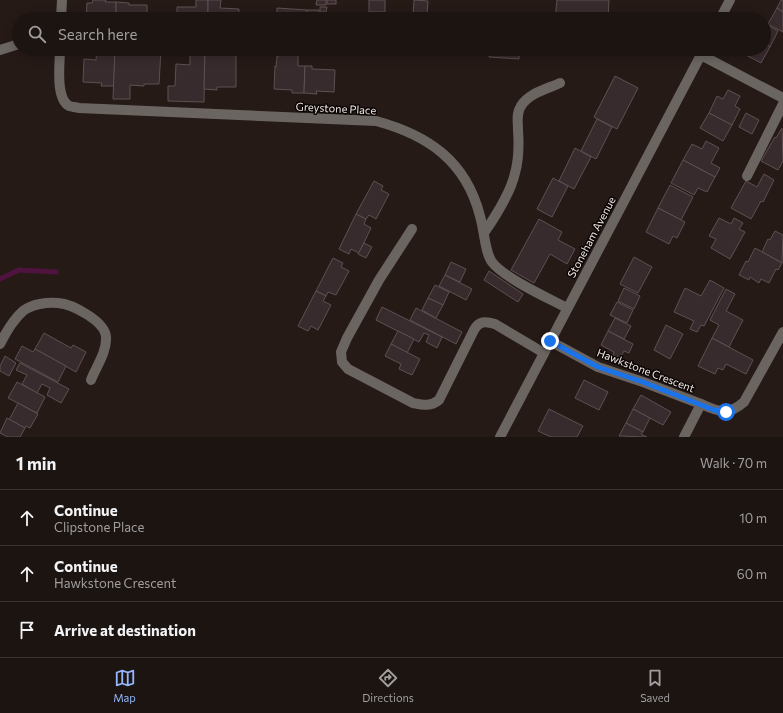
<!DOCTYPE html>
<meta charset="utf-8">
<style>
:root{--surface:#1c1411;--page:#251d1a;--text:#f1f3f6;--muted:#a09e9f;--line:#3a3331;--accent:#93b7fd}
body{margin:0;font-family:Commissioner,sans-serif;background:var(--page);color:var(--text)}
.stop{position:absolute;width:12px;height:12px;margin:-9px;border:3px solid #1a73e8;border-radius:50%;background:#fff}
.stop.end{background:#1a73e8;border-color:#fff;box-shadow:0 1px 4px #0008}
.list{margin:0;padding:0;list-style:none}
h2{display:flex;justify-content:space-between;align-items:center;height:52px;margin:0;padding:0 16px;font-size:17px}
h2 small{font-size:13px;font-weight:400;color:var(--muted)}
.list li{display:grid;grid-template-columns:26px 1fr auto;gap:12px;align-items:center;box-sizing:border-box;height:56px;padding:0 16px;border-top:1px solid var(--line)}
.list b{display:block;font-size:15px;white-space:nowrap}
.list p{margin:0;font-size:13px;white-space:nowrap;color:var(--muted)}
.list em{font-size:13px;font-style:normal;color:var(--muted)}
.icon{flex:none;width:22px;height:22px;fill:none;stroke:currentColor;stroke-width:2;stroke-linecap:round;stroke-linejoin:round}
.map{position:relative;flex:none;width:783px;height:437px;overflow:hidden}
.search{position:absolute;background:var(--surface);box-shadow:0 2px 10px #0003;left:12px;right:12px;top:12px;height:44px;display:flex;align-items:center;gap:10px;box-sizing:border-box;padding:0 14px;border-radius:22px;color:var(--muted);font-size:15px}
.sheet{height:220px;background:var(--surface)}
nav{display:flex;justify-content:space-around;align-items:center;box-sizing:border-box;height:56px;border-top:1px solid var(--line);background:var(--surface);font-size:11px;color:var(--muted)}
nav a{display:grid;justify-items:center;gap:2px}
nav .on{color:var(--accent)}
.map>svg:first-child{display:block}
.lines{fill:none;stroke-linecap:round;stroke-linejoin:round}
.stream{stroke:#4f133f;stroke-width:5}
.building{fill:#382b2d;stroke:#5f5052}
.street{stroke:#6b6562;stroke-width:10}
.route{stroke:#1a73e8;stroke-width:5}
.labels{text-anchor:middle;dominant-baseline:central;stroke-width:3;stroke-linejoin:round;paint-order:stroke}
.street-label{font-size:11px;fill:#efe7e5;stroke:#0b0605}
</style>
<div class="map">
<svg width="783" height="437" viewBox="0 0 783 437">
<rect width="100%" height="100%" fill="#261a17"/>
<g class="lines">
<!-- stream -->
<path class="stream" d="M0,279L19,270L56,272"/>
</g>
<!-- building -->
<g class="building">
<path d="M93,0H106L105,2H116V19H86L87,3H92Z"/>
<path d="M196,0H208V19H177V7H196Z"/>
<path d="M208,0H221L220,8L239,9V19H208Z"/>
<path d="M317,0H326V5H316Z"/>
<rect x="327" y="0" width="9" height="4"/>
<rect x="369" y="0" width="16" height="12"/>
<path d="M414,0L428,1L427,15L413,14Z"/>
<path d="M557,0H609L608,19H555Z"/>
<path d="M781,0H783V12L777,8Z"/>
<path d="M116,2L129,3V5H147V19H116Z"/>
<path d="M320,7H327L326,12H320Z"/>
<path d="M277,8L307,10V19H277Z"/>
<path d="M777,8L783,12V32L768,24Z"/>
<path d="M307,10H319V13L337,14V19H307Z"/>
<path d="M388,14H400V19H370V16L387,17Z"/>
<path d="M400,14L412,15V18L430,19H400Z"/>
<path d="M764,23L778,31L770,47L764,43Z"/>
<path d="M764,43L770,47L761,63L746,55L749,49H764Z"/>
<path d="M97,49H115L114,86H101L102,83L83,82L84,59L96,60Z"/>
<path d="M115,49H161L159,84H144V86L130,85V99H113Z"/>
<rect x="161" y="49" width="15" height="6"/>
<path d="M190,49H205L204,102L168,101V86H175L176,64L190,65Z"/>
<path d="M205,49H236V87H217V90L204,89Z"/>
<path d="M397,49H404V53H396Z"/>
<path d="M490,49H519V59L489,57Z"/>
<path d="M284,50L298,51V66H305L304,93H292V90L274,89L275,66L276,67L277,56H279V52H284Z"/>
<path d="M305,66H312V69L335,70L334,92L316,91L317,94L304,93Z"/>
<path d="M615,76L638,88L617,129L594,117Z"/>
<path d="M728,90L740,96L735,106L740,109L732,125L709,113L717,96L723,99Z"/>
<path d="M709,113L732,125L723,141L700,128Z"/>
<path d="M746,113L759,120L752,134L739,127Z"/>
<path d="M597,119L612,127L596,159L581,151Z"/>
<path d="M782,128L783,161L778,170L761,161L775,137L776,138Z"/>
<path d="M706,141L719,148L711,163L720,168L715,177L683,160L692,144L702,149Z"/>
<path d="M575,148L591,157L574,189L559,181Z"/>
<path d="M683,160L715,177L707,192L698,188L694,195L671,183Z"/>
<path d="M764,174L774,180L763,202L761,201L751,219L731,208L746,181L757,187Z"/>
<path d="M553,178L568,186L552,217L537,209Z"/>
<path d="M374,181L383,186L381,190L389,194L376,219L369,215L366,219L356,214Z"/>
<path d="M670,185L693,197L681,220L658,208Z"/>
<path d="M658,208L685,222L677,238L673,236L669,244L646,232Z"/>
<path d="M356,214L366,219L364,224L371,228L359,253L351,249L349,254L339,249Z"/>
<path d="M719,218L731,224L734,218L743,223L739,229L745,232L730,259L711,248L716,239L709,236Z"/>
<path d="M539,219L562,232L558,240L575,249L567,264L550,254L534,283L511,270Z"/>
<path d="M775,231L783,235L782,263L762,252L768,239L770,240Z"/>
<path d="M364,243L372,247L366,258L358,254Z"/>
<path d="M755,248L782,263L778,270L776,269L769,283L761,279L759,283L750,277L749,280L739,275L746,261L748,262Z"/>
<path d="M634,257L652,267L638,293L620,284Z"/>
<path d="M333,258L343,263L341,267L349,271L336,295L328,292L326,296L316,291Z"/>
<path d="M451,262L466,269L460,282L445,275Z"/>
<path d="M489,271L523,294L518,302L484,280Z"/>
<path d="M445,275L472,289L466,300L439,286Z"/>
<path d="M710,280L724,288L704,326L701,325L697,332L690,329L694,321L674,312L685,288L701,296Z"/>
<path d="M435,285L449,292L443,305L428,298Z"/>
<path d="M624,288L640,296L634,309L618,301Z"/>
<path d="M726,289L735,294L726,311L743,320L729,347L712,338L719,325L710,320Z"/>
<path d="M316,291L326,296L323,301L331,305L318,330L311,326L308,331L298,326Z"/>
<path d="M428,298L443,305L436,318L422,310Z"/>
<path d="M617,302L633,310L627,323L610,315Z"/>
<path d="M382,307L442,337L437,348L426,342L429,335L424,333L419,342L376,320Z"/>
<path d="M416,308L462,332L456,344L410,320Z"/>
<path d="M615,318L631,326L624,339L608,331Z"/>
<path d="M666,325L683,334L670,359L654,350Z"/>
<path d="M398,331L414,339L407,353L391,344Z"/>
<path d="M608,331L633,344L629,353L624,351L620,358L613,355L614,352L601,345Z"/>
<path d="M44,333L71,348L73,345L86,352L76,372L35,349Z"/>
<path d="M712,338L753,360L746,374L726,364L723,370L718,368L715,374L698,366Z"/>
<path d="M391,344L420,359L412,375L399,369L401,364L385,356Z"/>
<path d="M22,346L33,352L35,349L66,366L58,382L15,359Z"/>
<path d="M5,356L16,363L9,376L0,371V366Z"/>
<path d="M20,363L69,389L61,403L47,395L50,388L42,384L37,393L22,384L27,375L16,370Z"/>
<path d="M584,380L608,392L599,410L575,398Z"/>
<path d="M17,382L45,397L37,413L8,398Z"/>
<path d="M641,395L671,412L663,425L633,409Z"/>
<path d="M18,403L38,414L30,428L26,426L25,428L9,420Z"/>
<path d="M549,409L583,426L577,437H551L538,431Z"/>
<path d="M633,409L650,418L643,432L626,423Z"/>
<path d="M7,418L25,428L20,437H8L0,433Z"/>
<path d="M626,423L643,432L641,434L647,437L619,436Z"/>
</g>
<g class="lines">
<!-- street -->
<g class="street">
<path d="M61,19L62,0"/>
<path d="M720,19L730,0"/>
<path d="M60,49C60,63 55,98 69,106C72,107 76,107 79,108L376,121C428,135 466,161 480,216C484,229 485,253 492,262C504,278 548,298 567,308"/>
<path d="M0,50L19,44"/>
<path d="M701,55L783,98"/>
<path d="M747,176L783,104"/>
<path d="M412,229L379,280L347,338L341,352L342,362L348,369L413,403C423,405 430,407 439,400L474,330C479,321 485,321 495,324L544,353"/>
<path d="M484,233C495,217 511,192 515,173C519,159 519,144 518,130C518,121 516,114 521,106C529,93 547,89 560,83"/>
<path d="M550,341L598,367L643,382L701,404L684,437"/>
<path d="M0,344C5,334 14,319 23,311C32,304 47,302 58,303C72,304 105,321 106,337C107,352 96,367 91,380"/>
<path d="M701,404C719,412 728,416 744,402L783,332"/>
<path d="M500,437L704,49"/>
</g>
</g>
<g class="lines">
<!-- route -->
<path class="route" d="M550,341L598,367L643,382L714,410L726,412"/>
</g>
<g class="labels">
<!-- street labels -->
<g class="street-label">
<text transform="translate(336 108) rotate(3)">Greystone Place</text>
<text transform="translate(591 237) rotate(-62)">Stoneham Avenue</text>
<text transform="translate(646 370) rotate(21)">Hawkstone Crescent</text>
</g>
</g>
</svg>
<div class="stop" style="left:726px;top:412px"></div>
<div class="stop end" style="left:550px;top:341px"></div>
<div class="search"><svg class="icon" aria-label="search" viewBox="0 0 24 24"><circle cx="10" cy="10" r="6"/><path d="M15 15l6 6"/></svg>Search here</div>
</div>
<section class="sheet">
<h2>1 min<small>Walk · 70 m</small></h2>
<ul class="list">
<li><svg class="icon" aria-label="ahead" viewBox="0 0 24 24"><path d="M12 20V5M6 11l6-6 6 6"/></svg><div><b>Continue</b><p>Clipstone Place</p></div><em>10 m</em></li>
<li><svg class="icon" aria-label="ahead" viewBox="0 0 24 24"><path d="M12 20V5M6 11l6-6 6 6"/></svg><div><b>Continue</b><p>Hawkstone Crescent</p></div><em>60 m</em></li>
<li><svg class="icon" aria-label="arrive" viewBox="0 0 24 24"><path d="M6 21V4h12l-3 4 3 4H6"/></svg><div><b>Arrive at destination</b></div></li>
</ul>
</section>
<nav>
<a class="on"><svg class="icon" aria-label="map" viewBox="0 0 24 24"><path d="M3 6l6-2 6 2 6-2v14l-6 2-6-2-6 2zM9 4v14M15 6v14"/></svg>Map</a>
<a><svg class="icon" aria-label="directions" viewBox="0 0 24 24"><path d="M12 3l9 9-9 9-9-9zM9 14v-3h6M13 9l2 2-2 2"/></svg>Directions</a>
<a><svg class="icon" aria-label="saved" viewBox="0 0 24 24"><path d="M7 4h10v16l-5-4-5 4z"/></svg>Saved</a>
</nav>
